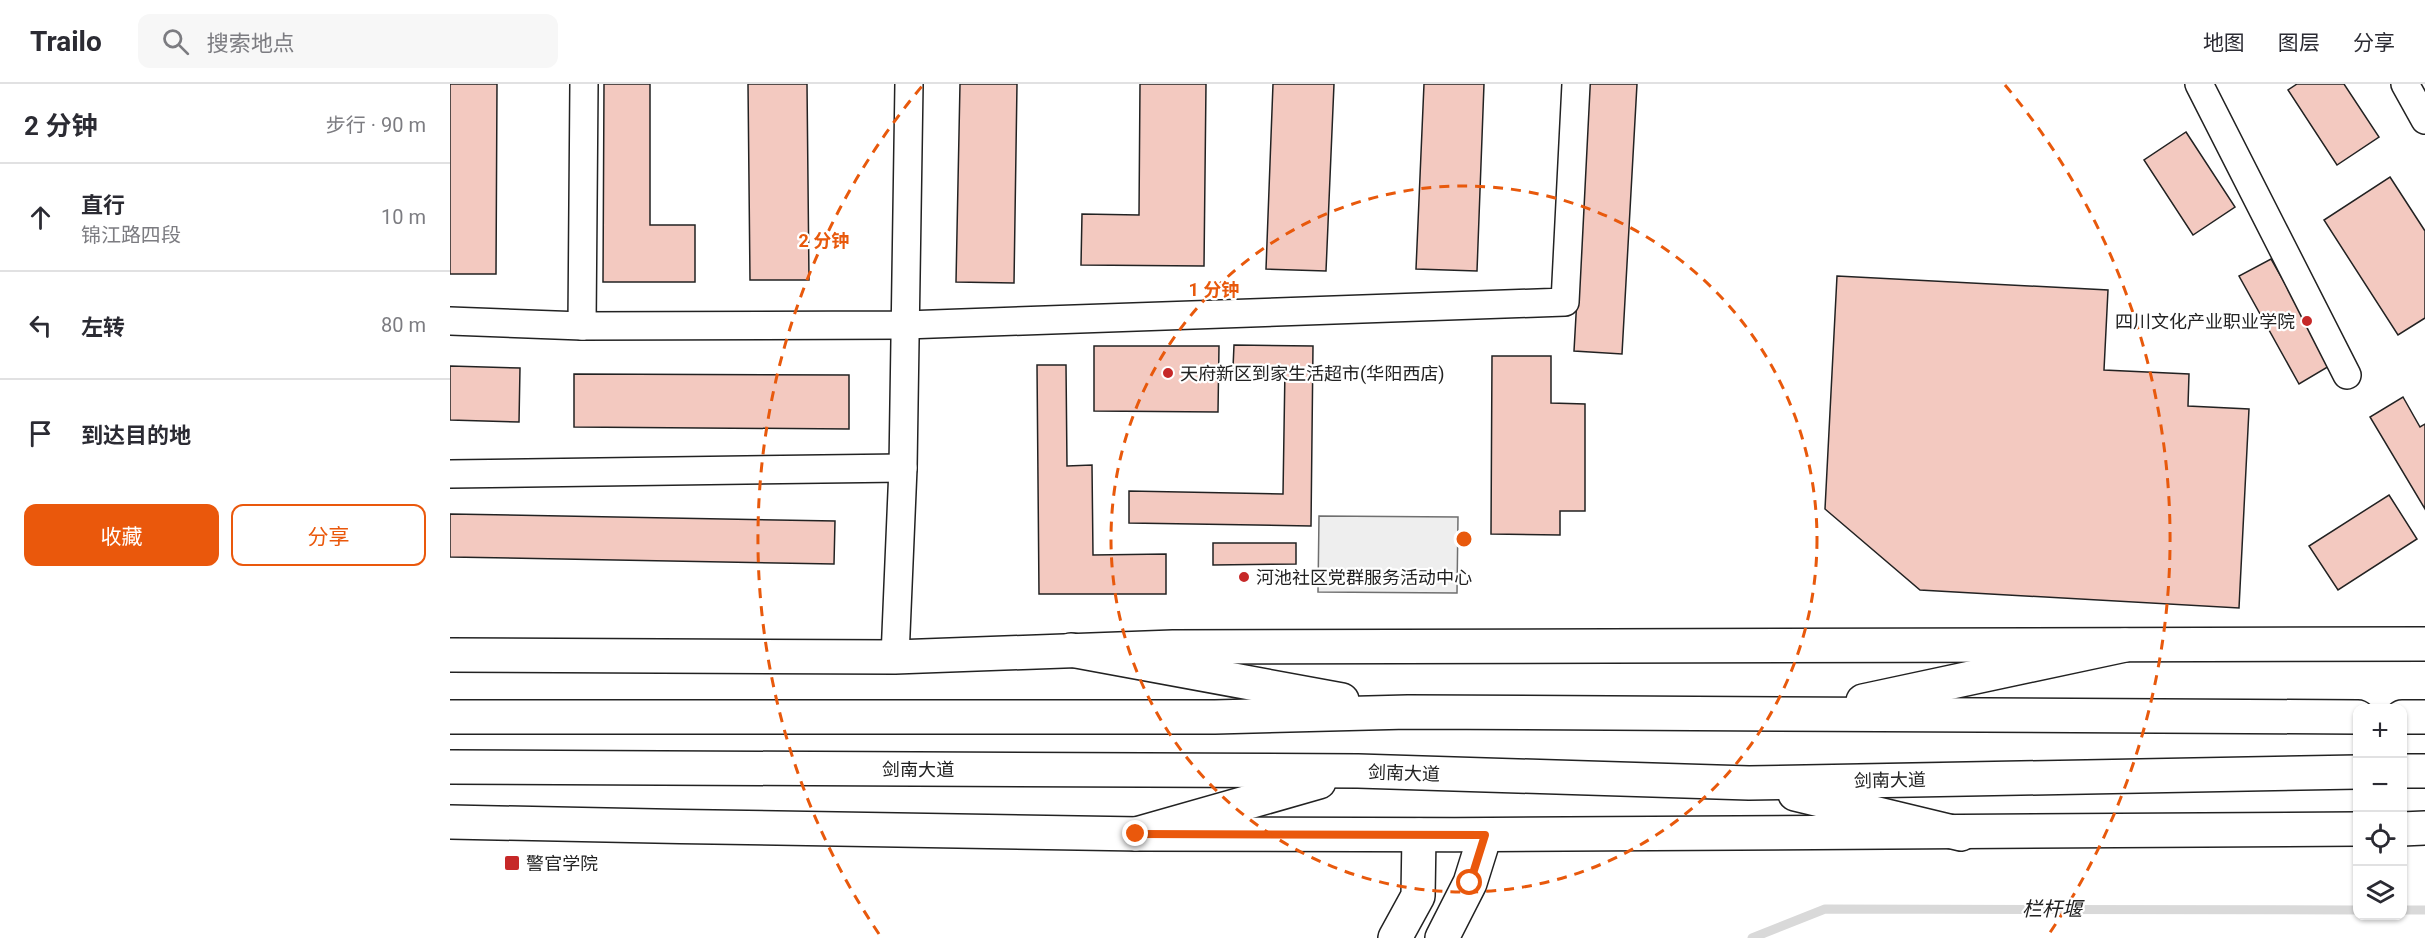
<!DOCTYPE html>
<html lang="zh">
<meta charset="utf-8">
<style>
:root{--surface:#fff;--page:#f7f7f7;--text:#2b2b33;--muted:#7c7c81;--line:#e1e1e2;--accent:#ea580c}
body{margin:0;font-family:Roboto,"Noto Sans SC",sans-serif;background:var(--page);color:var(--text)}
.controls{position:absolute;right:18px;bottom:18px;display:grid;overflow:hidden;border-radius:12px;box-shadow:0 2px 4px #0004}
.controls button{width:54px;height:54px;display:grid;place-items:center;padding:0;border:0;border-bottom:2px solid var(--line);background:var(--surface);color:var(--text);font:30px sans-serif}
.stop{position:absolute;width:18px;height:18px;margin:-14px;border:4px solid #ea580c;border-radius:50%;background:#fff}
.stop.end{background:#ea580c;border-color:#fff;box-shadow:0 2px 6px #0008}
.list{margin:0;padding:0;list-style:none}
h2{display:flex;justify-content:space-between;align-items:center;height:78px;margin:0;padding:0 24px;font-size:26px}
h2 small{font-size:20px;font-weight:400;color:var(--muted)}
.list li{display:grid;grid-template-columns:39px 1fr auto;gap:18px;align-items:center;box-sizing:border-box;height:108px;padding:0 24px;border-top:2px solid var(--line)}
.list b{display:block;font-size:22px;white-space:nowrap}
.list p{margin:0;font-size:20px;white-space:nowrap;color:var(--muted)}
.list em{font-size:20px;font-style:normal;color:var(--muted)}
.actions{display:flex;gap:12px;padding:18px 24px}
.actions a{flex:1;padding:14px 0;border:2px solid var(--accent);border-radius:12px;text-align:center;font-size:21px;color:var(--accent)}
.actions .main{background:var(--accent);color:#fff}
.icon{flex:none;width:33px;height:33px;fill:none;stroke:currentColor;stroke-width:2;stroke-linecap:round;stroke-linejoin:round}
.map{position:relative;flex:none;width:1975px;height:854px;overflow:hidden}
header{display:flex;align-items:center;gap:36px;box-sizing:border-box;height:84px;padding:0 30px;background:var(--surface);border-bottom:2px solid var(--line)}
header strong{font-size:28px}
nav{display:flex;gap:33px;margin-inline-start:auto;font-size:21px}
.search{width:420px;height:54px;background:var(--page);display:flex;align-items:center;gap:15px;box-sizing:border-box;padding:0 21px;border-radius:12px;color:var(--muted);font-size:22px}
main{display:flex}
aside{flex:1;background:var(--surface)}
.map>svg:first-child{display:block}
.green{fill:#eee;stroke:#6f6f6f;stroke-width:1.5}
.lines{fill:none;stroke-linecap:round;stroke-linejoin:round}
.stream{stroke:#d9d9d9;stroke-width:9}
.building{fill:#f3c9c0;stroke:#222;stroke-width:1.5}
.street-casing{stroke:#222;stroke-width:30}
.secondary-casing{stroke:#222;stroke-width:36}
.highway-casing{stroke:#222;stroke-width:36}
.street{stroke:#fff;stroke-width:27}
.secondary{stroke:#fff;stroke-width:33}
.highway{stroke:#fff;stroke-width:33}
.route{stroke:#ea580c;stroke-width:8}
.ring{fill:none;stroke:#e8590c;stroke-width:3;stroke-dasharray:10 8}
.poi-dot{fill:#c62828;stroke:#fff;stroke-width:2}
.labels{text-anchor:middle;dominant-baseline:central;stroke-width:4.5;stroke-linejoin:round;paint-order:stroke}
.poi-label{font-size:18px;fill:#222;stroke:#fff;text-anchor:start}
.street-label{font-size:18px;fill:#222;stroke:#fff}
.water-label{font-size:20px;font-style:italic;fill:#222;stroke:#fff}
.centre{fill:#e8590c;stroke:#fff;stroke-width:3}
.ring-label{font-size:18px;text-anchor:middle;font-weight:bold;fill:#e8590c;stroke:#fff;stroke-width:4.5;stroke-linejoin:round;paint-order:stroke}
</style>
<header>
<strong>Trailo</strong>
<div class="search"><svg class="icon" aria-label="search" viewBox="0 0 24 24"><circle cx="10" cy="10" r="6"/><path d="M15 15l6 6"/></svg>搜索地点</div>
<nav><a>地图</a><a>图层</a><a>分享</a></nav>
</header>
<main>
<aside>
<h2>2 分钟<small>步行 · 90 m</small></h2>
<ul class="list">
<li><svg class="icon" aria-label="ahead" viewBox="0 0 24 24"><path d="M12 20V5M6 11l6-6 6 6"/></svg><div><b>直行</b><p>锦江路四段</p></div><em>10 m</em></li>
<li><svg class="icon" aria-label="left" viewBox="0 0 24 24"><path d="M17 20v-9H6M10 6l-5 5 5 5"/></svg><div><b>左转</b></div><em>80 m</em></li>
<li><svg class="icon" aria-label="arrive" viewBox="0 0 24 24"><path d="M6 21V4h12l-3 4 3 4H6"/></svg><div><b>到达目的地</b></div></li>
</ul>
<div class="actions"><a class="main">收藏</a><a>分享</a></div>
</aside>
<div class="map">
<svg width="1975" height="854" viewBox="0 0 1975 854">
<rect width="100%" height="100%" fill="#fff"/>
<!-- green -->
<path class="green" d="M869,432L1008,433L1007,509L868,508Z"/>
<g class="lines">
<!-- stream -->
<g class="stream">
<path d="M1952,826H1975"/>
<path d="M1302,854L1375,825L1908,826"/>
</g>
</g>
<!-- building -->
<g class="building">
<path d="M0,0H47L46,190H0Z"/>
<path d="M154,0H200V141H245V198H153Z"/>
<path d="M298,0H357L359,196H300Z"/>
<path d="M510,0H567L564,199L506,198Z"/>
<path d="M690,0H756L754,182L631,181L632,130L689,131Z"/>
<path d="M823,0H884L876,187L816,185Z"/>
<path d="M974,0H1034L1027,187L966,185Z"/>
<path d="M1139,0H1187L1172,270L1124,267Z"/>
<path d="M1847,0H1894L1929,53L1887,81L1838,6Z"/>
<path d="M1736,48L1785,123L1743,151L1694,76Z"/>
<path d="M1940,93L1975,147V234L1948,251L1874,136Z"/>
<path d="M1821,175L1881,281L1849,300L1789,192Z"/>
<path d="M1387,192L1658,206L1654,286L1739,290L1738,322L1799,325L1789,524L1470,506L1375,425Z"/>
<path d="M784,261L863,262L861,442L679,439V407L833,410L835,284H783Z"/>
<path d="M644,262H769L768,328L644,327Z"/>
<path d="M1042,272H1101V319L1135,320V427H1110V451L1041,450Z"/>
<path d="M587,281H616L617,382L642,381L643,471L716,470V510H589Z"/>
<path d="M0,282L70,284L69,338L0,336Z"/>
<path d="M124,290L399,291V345L124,343Z"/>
<path d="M1953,313L1970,343L1975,340V425L1920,333Z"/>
<path d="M1939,411L1967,455L1888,506L1859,462Z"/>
<path d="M0,430L385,437L384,480L0,473Z"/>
<path d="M763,459H846V480L763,481Z"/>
</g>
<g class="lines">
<defs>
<g id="street">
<path d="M134,0L132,242L455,241L1115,218L1126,0"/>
<path d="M1749,0L1897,291"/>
<path d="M1955,0L1975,36"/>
<path d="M0,237L132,242"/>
<path d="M0,390L453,384"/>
<path d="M445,573L453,384L459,0"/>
</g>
<g id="secondary">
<path d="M0,571L445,573L723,563L1975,560"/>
<path d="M0,738C230,742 460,748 690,750C1096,752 1502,750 1908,745"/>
<path d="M1952,745L1975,744"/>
<path d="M945,854L968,812L969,751"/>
<path d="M992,854L1020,799L1035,751"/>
</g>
<g id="highway">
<path d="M621,566L892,616"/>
<path d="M1413,617L1675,561"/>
<path d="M0,633H765L958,628L1908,633"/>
<path d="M1952,633H1975"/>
<path d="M0,683L908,687L1299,699L1908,688"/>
<path d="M1952,687H1975"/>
<path d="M1345,710L1511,750"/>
<path d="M686,750L869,698"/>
</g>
</defs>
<!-- street casing -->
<use href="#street" class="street-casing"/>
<!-- secondary casing -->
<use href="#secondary" class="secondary-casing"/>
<!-- highway casing -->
<use href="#highway" class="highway-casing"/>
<!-- street -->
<use href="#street" class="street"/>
<!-- secondary -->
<use href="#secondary" class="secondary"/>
<!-- highway -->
<use href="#highway" class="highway"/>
</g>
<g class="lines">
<!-- route -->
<path class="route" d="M686,750L1035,751L1020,799"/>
</g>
<!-- distance rings -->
<g class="ring">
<circle cx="1014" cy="455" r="353"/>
<path d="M429 850A706 706 0 0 1 473 1M1555 1A706 706 0 0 1 1599 850"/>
</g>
<!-- markers -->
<g class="poi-dot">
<circle cx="1857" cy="237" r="6"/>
<circle cx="718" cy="289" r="6"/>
<circle cx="794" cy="493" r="6"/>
<rect x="54" y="771" width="16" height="16" rx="3"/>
</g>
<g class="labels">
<!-- poi labels -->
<g class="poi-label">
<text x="1845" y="237" text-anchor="end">四川文化产业职业学院</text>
<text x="730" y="289">天府新区到家生活超市(华阳西店)</text>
<text x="806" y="493">河池社区党群服务活动中心</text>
<text x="76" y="779">警官学院</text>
</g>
<!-- street labels -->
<g class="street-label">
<text x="468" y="685">剑南大道</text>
<text transform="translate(954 689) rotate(2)">剑南大道</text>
<text transform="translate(1440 696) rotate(-1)">剑南大道</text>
</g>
<!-- water labels -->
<g class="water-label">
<text x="1602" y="825">栏杆堰</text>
</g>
</g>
<circle cx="1014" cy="455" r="9" class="centre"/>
<g class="ring-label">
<text x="374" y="163">2 分钟</text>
<text x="764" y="212">1 分钟</text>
</g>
</svg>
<div class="controls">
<button>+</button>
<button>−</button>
<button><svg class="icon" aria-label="locate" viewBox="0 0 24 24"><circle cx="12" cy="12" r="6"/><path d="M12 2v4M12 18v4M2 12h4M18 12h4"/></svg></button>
<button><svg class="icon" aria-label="layers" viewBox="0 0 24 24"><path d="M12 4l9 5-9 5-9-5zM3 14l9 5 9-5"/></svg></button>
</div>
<div class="stop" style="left:1020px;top:799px"></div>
<div class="stop end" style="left:686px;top:750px"></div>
</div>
</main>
